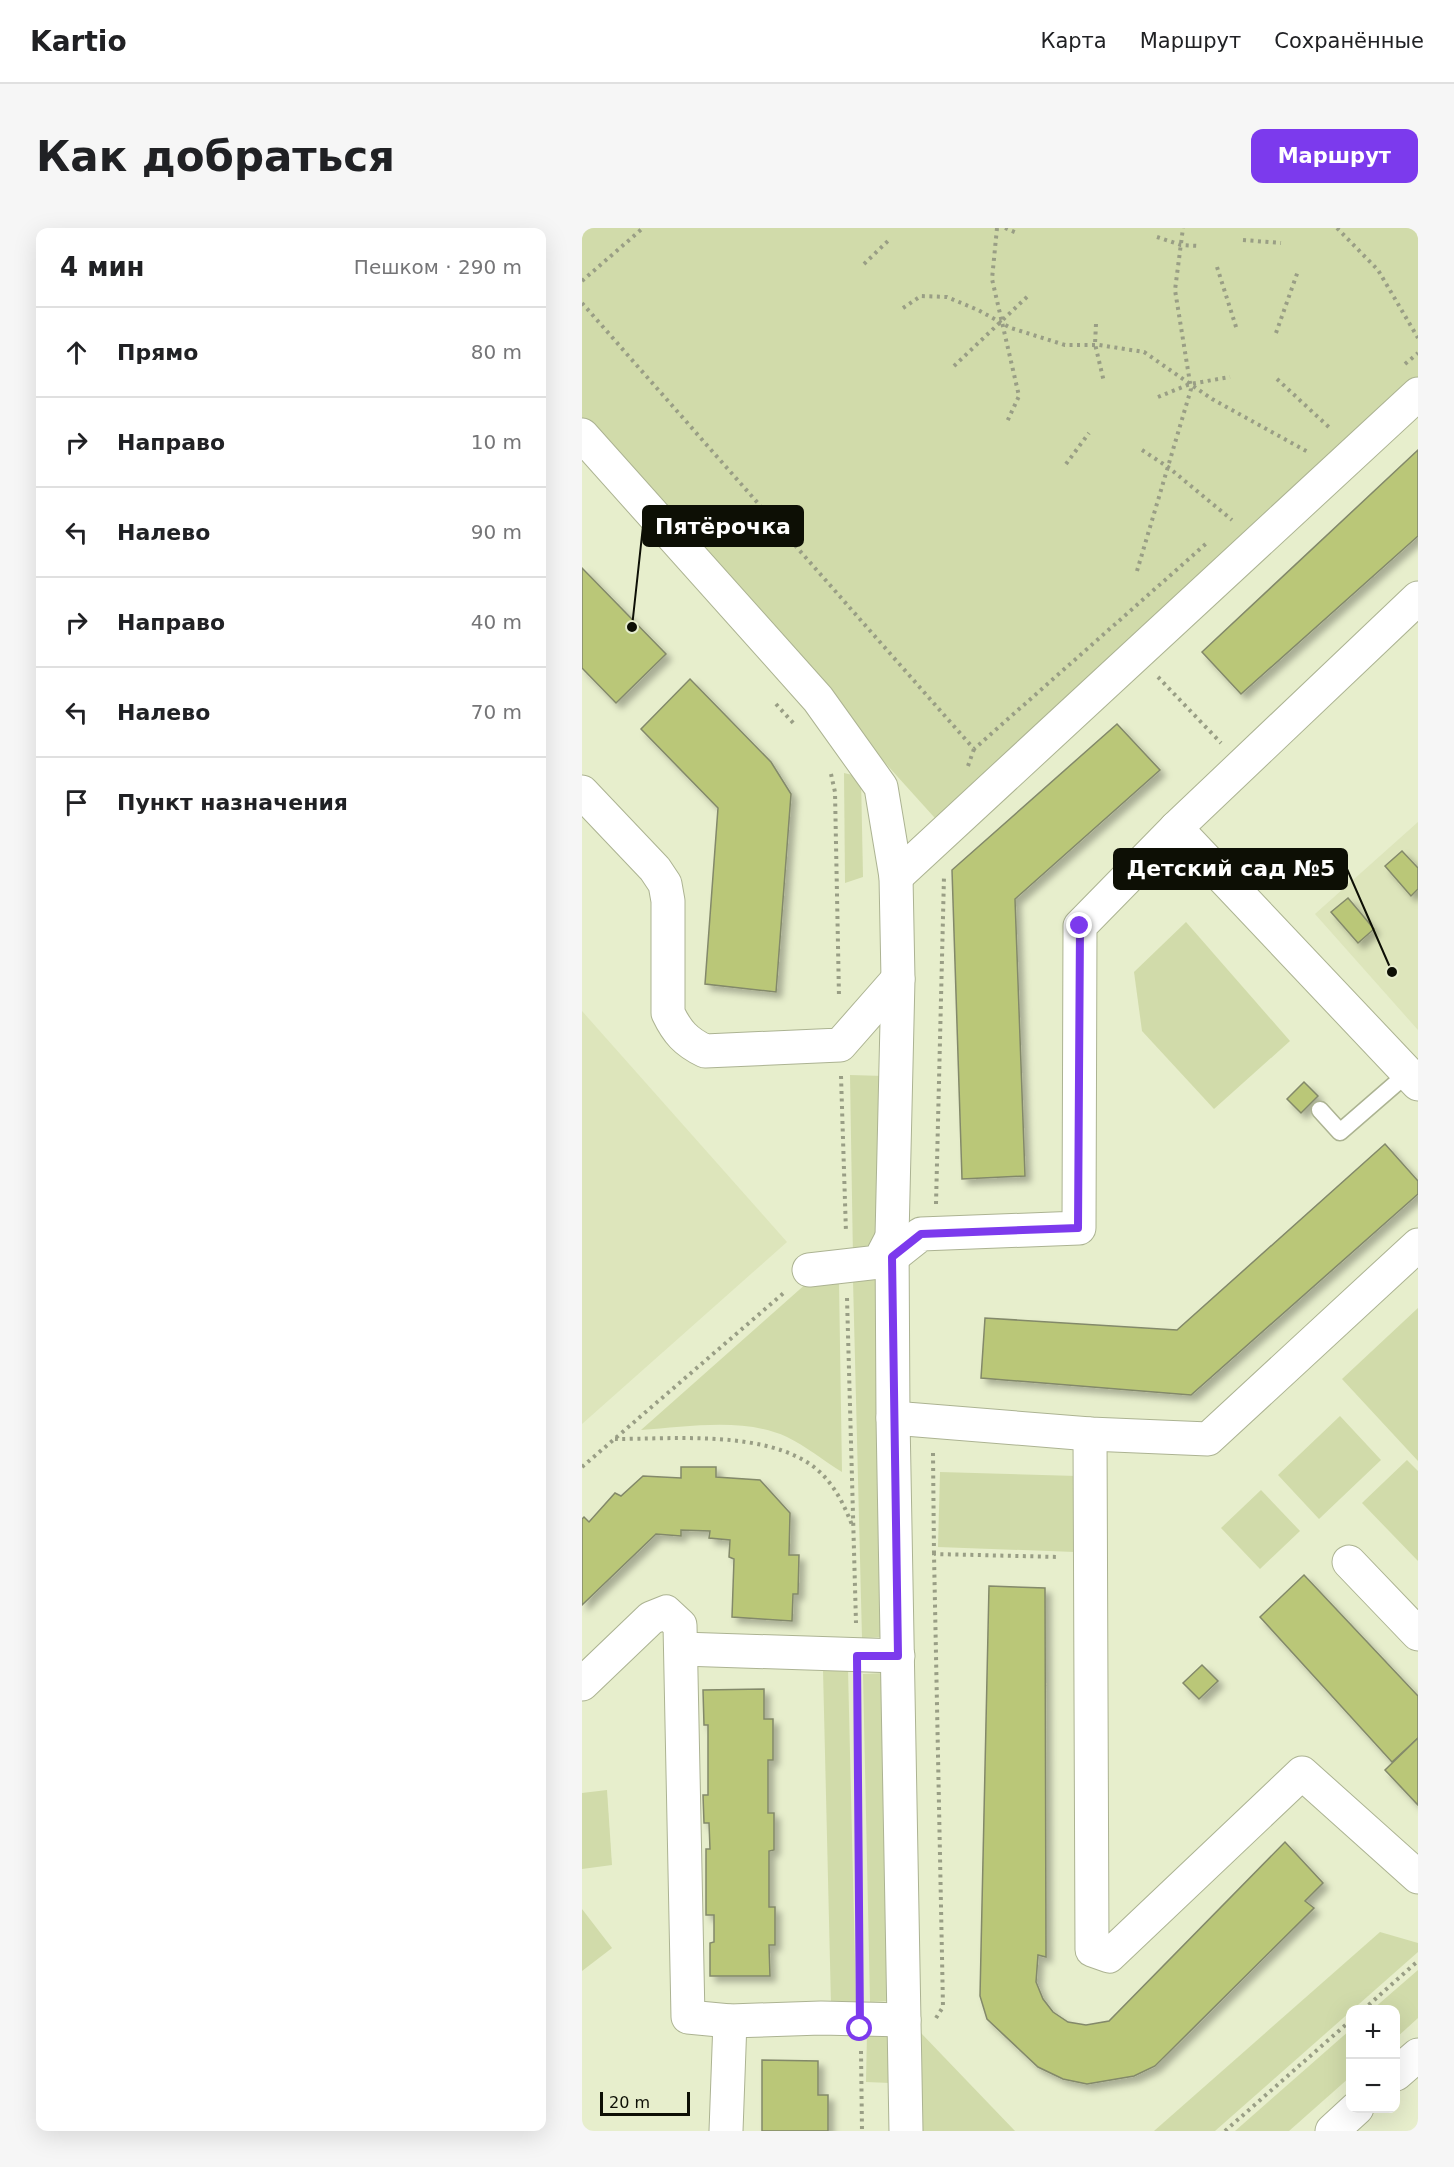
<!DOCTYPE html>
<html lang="ru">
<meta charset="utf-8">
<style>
:root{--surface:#fff;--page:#f6f6f6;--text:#202124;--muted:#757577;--line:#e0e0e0;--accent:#7c3aed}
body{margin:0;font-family:"DejaVu Sans",sans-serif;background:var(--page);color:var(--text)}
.controls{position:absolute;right:18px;bottom:18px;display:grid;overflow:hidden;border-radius:12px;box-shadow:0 6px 24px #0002}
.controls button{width:54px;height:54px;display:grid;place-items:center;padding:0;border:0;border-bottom:2px solid var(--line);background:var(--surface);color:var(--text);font:30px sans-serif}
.scale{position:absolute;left:18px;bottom:15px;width:90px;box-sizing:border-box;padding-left:6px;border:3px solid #0d0f05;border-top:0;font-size:16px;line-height:21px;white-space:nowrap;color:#0d0f05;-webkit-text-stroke:4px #e7eecc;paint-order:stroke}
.stop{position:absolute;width:18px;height:18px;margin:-14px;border:4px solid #7c3aed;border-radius:50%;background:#fff}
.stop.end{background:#7c3aed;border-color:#fff;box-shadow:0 2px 6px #0008}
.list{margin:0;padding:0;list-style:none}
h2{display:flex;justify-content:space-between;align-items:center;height:78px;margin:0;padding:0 24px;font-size:26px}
h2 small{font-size:20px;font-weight:400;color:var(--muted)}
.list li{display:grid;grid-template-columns:39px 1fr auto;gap:18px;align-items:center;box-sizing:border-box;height:90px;padding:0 24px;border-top:2px solid var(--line)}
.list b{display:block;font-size:22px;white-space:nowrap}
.list em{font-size:20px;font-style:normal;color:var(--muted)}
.icon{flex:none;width:33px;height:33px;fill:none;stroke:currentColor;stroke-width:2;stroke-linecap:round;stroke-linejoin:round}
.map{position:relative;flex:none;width:836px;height:1903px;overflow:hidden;border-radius:12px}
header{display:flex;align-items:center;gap:36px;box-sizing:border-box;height:84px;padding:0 30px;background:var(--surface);border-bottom:2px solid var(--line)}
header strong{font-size:28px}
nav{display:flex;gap:33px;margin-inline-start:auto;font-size:21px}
.intro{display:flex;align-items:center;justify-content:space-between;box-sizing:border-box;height:144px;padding:0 36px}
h1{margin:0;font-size:42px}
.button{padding:15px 27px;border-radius:12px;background:var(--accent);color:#fff;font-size:21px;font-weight:700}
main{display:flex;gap:36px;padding:0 36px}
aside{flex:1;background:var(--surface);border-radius:12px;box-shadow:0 6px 24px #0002}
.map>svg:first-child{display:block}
.built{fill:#dde5bb}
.green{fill:#d1dbaa}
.building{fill:#bac778;stroke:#83896a;stroke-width:1.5;filter:url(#shadow)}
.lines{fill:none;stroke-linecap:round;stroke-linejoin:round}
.lane-casing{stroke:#acb392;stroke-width:19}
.street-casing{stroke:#acb392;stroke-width:35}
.secondary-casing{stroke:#acb392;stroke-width:35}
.path{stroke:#999e85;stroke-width:4;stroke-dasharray:3 4.5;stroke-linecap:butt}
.lane{stroke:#fff;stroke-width:16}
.street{stroke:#fff;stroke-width:33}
.secondary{stroke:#fff;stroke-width:33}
.route{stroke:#7c3aed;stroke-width:8}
.leader{fill:none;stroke:#0d0f05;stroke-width:2}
.callout-dot{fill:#0d0f05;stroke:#e7eecc;stroke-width:2}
.callout{fill:#0d0f05;stroke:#0d0f05;stroke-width:2}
.callout-label{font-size:22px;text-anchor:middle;font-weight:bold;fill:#fff}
</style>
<header>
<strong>Kartio</strong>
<nav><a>Карта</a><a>Маршрут</a><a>Сохранённые</a></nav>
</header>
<div class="intro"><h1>Как добраться</h1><a class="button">Маршрут</a></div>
<main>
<aside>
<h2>4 мин<small>Пешком · 290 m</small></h2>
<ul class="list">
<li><svg class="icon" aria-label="ahead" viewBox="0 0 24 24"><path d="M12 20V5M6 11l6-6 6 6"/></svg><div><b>Прямо</b></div><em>80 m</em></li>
<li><svg class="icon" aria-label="right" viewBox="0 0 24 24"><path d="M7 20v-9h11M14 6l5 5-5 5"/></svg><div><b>Направо</b></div><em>10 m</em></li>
<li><svg class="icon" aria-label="left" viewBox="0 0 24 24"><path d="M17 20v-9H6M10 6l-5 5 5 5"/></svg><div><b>Налево</b></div><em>90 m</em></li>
<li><svg class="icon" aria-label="right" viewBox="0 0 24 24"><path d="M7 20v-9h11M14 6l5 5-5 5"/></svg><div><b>Направо</b></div><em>40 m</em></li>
<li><svg class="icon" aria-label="left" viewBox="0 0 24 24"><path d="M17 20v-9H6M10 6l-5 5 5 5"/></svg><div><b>Налево</b></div><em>70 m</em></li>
<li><svg class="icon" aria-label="arrive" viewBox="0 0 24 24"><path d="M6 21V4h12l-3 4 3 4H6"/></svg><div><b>Пункт назначения</b></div></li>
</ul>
</aside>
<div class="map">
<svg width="836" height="1903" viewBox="0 0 836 1903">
<defs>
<filter id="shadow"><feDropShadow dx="5.5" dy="5.5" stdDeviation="3" flood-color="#0004"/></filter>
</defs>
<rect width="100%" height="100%" fill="#e7eecc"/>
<!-- built -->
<g class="built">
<path d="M836,594V802L733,686Z"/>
<path d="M0,783L205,1014L0,1196Z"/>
</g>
<!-- green -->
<g class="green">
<path d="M0,0H836V162L361,599L0,199Z"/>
<path d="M262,545L279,549L281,649L263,655Z"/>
<path d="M604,694L708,813L632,881L560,803L552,744Z"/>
<path d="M268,847L302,848V1010L271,1031Z"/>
<path d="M293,1051L301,1409L280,1410L271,1052Z"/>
<path d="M226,1054H257L260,1244C242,1233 224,1218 205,1209C161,1189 106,1199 59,1202Z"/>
<path d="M836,1080V1233L760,1151Z"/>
<path d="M758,1188L799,1232L737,1291L696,1247Z"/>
<path d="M825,1232L836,1243V1333L780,1275Z"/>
<path d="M358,1244L495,1248L493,1324L356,1319Z"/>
<path d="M679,1262L718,1303L678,1341L639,1300Z"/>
<path d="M266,1441L274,1776H249L241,1442Z"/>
<path d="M303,1445L310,1773L288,1774L281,1446Z"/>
<path d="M25,1562L30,1637L0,1641V1565Z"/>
<path d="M0,1681L30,1720L0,1743Z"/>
<path d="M798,1704L836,1715V1724L633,1903H572Z"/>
<path d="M836,1742V1790L814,1810V1782L791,1781Z"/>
<path d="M768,1802V1849L707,1903H653Z"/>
<path d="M338,1804L433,1903H340Z"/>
<path d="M285,1805L309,1806L308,1855L284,1854Z"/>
</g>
<!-- building -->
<g class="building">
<path d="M836,222V308L659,466L620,424Z"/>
<path d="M0,340L84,426L34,475L0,440Z"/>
<path d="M108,451L189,534L209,566L194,764L123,756L136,580L59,501Z"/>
<path d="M535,496L578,542L433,671L443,948L380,951L370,642Z"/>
<path d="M820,623L836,640V661L829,668L803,638Z"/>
<path d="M766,670L792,701L776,715L749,684Z"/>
<path d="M722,854L736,868L719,885L705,871Z"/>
<path d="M803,916L836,953V966L609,1167L399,1150L403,1090L595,1102Z"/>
<path d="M99,1239H134V1249L178,1252L208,1285L207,1327H217L216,1366H211L210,1393L150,1389L152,1331L147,1329L148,1312L127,1310L128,1303L99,1302V1308L74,1306L0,1377V1291L2,1289L7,1294L33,1265L39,1268L61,1248L99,1250Z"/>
<path d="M722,1347L836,1468V1510L810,1534L678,1389Z"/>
<path d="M407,1358L463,1360L464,1729L456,1727L454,1754L461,1771L471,1784L486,1794L504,1797L527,1793L703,1614L741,1655L723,1673L732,1680L573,1838L552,1848L505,1856L481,1851L456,1839L405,1791L398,1768Z"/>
<path d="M620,1437L636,1453L617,1471L601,1455Z"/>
<path d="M182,1461V1491H191V1532H186V1585H192V1622L187,1623V1679H193V1717H187L188,1748H128V1715L132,1714V1687H124V1621H128L127,1595H122L121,1567H126V1497H122L121,1462Z"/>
<path d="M836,1510V1577L803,1542Z"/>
<path d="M180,1832L236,1833V1867H246V1903H180Z"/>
</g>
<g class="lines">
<defs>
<path id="lane" d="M738,882L758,904L826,845"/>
<g id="street">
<path d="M0,207L236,471L299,559L314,649L316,751L310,1009L311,1190L324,1903"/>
<path d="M836,370L594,600L836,856"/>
<path d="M0,564L73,641L83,656L86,673V785C95,804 104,814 123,823L258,817L316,751"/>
<path d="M314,649L836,166"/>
<path d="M310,1029L339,1006L497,1000L498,698L594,600"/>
<path d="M227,1042L297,1034L310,1009"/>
<path d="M311,1190L508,1206L626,1211L836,1017"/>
<path d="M508,1206L510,1722L527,1728L720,1545L836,1649"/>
<path d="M767,1334L836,1406"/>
<path d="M100,1421L316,1428"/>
<path d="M0,1456L69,1390L84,1384L98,1397L106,1789L148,1793L239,1790L322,1792"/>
<path d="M144,1903L148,1793"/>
</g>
<g id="secondary">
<path d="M814,1846L836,1827"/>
<path d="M750,1903L775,1880"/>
</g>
</defs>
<!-- lane casing -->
<use href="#lane" class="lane-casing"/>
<!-- street casing -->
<use href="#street" class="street-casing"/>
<!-- secondary casing -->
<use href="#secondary" class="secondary-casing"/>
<!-- path -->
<g class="path">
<path d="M415,0L410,51L437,168L424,196"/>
<path d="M423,0L435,5"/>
<path d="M755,0L796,42L836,110"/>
<path d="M575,9L599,17L617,18"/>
<path d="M661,12L699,15"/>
<path d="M282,36L309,10"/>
<path d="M635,39L655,102"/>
<path d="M0,53L61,0"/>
<path d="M0,75L392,521L626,314"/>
<path d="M321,80L339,68L365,69L396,82L429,100L483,117H517L562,124L630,171L726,224"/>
<path d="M514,96L513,116L522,154"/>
<path d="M694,105L716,43"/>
<path d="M823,136L836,125"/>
<path d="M372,138L447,67"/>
<path d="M695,151L750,202"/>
<path d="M576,169L608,156L648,149"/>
<path d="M560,222L586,239L650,292"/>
<path d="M484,236L507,205"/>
<path d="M555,343L609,161L593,62L601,0"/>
<path d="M576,449L639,515"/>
<path d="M194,476L213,497"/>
<path d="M386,538L392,521"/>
<path d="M249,546L253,564L257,769"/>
<path d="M259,848L264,1005"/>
<path d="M354,976L362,648"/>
<path d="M265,1070L274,1395"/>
<path d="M33,1211C92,1211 183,1202 232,1239C251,1254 262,1276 270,1297"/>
<path d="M351,1225L352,1326"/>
<path d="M0,1239L204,1063"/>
<path d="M275,1457L278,1761"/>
<path d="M781,1782L836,1733"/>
<path d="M354,1790L361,1779L352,1326L478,1329"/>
<path d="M279,1823L280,1903"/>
<path d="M643,1903L768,1793"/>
</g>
<!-- lane -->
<use href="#lane" class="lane"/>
<!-- street -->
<use href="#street" class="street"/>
<!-- secondary -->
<use href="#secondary" class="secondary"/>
</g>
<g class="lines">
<!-- route -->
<path class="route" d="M278,1801L275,1428H316L310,1029L339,1006L496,1000L498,698"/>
</g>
<!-- callouts -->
<path class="leader" d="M50 399L61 298M810 744L765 641"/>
<g class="callout-dot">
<circle cx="50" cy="399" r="6"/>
<circle cx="810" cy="744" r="6"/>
</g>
<g class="callout">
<rect x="61" y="278" width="160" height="40" rx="6"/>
<rect x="532" y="621" width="233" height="40" rx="6"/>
</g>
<g class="callout-label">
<text x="141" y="306">Пятёрочка</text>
<text x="649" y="648">Детский сад №5</text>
</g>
</svg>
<div class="controls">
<button>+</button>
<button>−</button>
</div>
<div class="scale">20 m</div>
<div class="stop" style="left:278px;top:1801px"></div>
<div class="stop end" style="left:498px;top:698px"></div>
</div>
</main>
